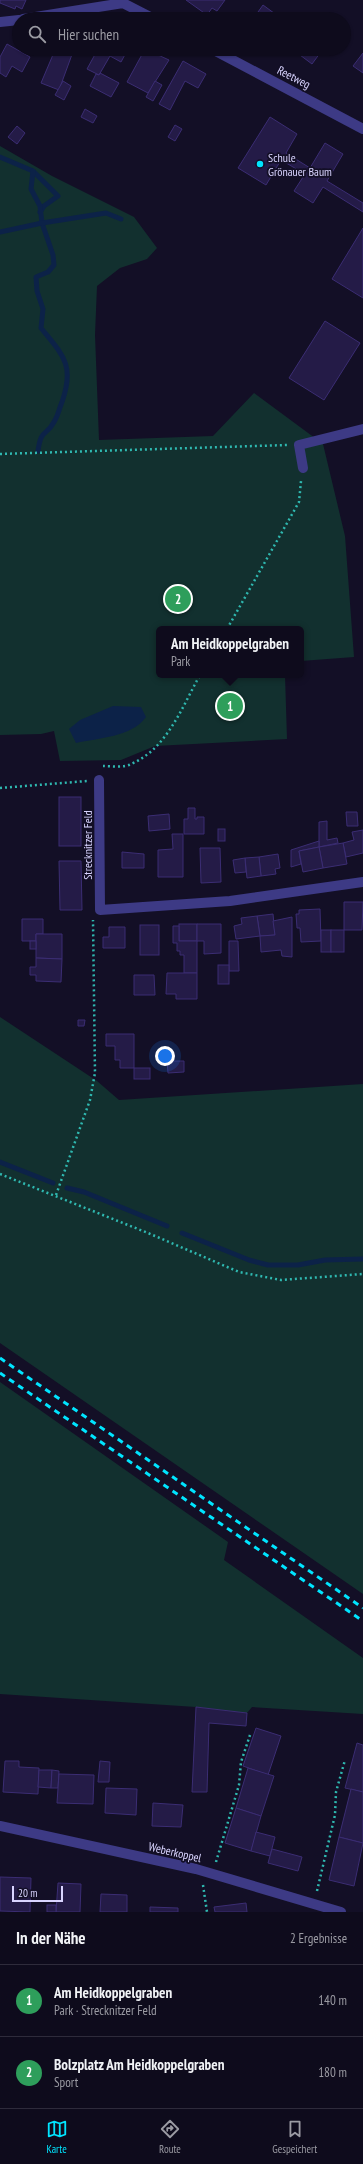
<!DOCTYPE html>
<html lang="de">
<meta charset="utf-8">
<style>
:root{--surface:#0e0b1c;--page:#1c1929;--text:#f1f3f6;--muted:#9b9ba3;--line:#2e2b3b;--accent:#00e5ff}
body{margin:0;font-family:"PT Sans Narrow",sans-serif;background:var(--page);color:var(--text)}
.scale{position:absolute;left:12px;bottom:10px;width:51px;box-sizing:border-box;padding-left:4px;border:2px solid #d9d4ff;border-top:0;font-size:11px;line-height:14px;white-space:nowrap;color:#d9d4ff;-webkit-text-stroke:3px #130f26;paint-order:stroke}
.you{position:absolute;left:165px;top:1056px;width:14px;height:14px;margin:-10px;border:3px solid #fff;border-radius:50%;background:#1a73e8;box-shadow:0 0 0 6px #1a73e833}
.badge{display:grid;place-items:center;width:26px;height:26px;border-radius:50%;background:var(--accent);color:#fff;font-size:13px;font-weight:700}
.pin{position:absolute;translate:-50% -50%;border:2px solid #fff;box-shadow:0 1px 4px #0006}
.popup{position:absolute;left:156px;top:626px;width:148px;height:52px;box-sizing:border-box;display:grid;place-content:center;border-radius:6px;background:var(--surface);filter:drop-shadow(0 1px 3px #0005);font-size:13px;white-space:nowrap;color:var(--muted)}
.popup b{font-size:15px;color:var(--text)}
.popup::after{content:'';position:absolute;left:50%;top:100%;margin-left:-8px;border:8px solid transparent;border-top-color:var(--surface)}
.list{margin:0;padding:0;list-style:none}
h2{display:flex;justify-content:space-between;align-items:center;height:52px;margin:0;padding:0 16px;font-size:17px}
h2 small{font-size:13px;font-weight:400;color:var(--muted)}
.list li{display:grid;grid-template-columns:26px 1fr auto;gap:12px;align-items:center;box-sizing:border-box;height:72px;padding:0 16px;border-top:1px solid var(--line)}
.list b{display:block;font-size:15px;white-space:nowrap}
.list p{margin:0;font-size:13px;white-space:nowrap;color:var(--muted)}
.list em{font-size:13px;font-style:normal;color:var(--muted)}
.icon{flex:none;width:22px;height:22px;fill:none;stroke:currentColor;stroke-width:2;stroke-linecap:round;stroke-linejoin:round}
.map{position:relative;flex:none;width:363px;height:1912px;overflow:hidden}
.search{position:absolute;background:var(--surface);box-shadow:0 1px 3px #0004;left:12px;right:12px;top:12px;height:44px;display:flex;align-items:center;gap:10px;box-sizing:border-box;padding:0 14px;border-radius:22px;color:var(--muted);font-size:15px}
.sheet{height:196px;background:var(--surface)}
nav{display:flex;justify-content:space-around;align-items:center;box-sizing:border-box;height:56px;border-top:1px solid var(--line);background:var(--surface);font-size:11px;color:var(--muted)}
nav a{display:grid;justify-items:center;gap:2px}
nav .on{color:var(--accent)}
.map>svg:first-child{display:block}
.green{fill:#12302f}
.water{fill:#0c2248}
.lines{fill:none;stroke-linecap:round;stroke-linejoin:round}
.stream{stroke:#0c2248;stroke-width:5}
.building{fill:#241b47;stroke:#3b2d73}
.path{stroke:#2fb8b0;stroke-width:2.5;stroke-dasharray:2 3;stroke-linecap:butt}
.minor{stroke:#3d3a85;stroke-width:10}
.rail{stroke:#00e5ff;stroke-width:3;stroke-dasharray:6 5;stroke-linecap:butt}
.poi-dot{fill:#00e5ff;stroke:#130f26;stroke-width:1.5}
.labels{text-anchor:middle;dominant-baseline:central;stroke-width:3.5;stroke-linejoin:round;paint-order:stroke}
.street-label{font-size:12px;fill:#d9d4ff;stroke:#130f26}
.poi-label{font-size:12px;fill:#d9d4ff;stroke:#130f26;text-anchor:start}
</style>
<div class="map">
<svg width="363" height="1912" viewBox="0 0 363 1912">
<rect width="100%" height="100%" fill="#130f26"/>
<!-- green -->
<g class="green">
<path d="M0,146L52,176L134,217L157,248L147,259L120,268L97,286L95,335L99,440L213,436L254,393L323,444L345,536L354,657L301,661V629H159V675H285L287,739L155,746L121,760L60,761L54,731L41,734L0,735Z"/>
<path d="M0,1017L97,1081L119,1100L363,1084V1594L0,1343Z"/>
<path d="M0,1382L228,1542L224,1560L363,1658V1714L252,1707L247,1713L196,1707L0,1694Z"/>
</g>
<!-- water -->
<path class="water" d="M113,706L141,707L146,717C132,737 98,738 76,743L69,729L80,720Z"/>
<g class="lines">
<!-- stream -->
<g class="stream">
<path d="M0,157L33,171L58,196L44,206L40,212"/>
<path d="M33,171L31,189L40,206L42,223L53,255L54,265L48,272L36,277L37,291L43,309L41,328C63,355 75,365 62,402C59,409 58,416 54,422C46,437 41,428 38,451"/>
<path d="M0,232L42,223L106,213L121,219"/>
<path d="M0,1162L53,1183"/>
<path d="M67,1188L84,1192L167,1226"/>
<path d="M182,1233L249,1260L268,1265H298L325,1260L363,1259"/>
</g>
</g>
<!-- building -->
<g class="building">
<path d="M0,0H26L22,9L16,6L15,9L0,3Z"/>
<path d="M186,0H225L217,11L212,8L207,15Z"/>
<path d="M263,5L282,19H253Z"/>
<path d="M7,44L30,57L22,72L12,66L6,77L0,73V57Z"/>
<path d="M57,49H74L59,90L41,83L55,50Z"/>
<path d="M98,49H128L121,62L110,56L99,75L87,69Z"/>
<path d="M145,49L169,60L148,93L127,82Z"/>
<path d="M292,49H323L312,64Z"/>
<path d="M363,53V73L353,66Z"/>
<path d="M183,61L206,74L198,88L185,81L170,110L159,104Z"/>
<path d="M100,73L119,83L111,97L90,86L96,74L99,75Z"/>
<path d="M63,81L71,86L64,100L55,95Z"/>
<path d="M155,81L162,85L153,101L146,97Z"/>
<path d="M85,109L97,116L93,123L81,117Z"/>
<path d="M270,117L297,134L286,153L310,168L325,143L343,154L327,181L363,203V212L323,187L313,203L294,191L305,174L281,160L266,185L238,168Z"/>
<path d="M175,125L182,129L175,141L168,137Z"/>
<path d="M17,126L25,133L17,144L8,137Z"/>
<path d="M363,228V298L332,279Z"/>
<path d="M325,321L360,343L324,400L289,378Z"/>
<rect x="59" y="797" width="22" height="49"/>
<path d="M188,808H195V819H197V817H204V834H184V819H188Z"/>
<path d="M346,812H357L358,826H347Z"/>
<path d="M169,814L170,829L149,831L148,816Z"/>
<path d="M327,821V840L337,838L338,843L319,847V822Z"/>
<rect x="218" y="829" width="7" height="12"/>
<path d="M363,830V853L346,857L343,843L354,840L352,832Z"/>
<path d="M172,834H183V877H158V850L173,849Z"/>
<path d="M319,841V847L299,851L301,864L291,867V850Z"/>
<path d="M343,843L347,864L323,868L319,847Z"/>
<path d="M319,847L323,868L303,872L299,851Z"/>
<path d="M200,848H220L221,882L201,883Z"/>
<path d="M122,852L144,854V868H122Z"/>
<path d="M278,854L280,868L275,869L276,874L261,876L259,857Z"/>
<path d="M259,857L261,876L247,878L245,858Z"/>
<path d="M245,858L246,872L235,873L233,860Z"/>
<path d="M59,861H81L82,910H60Z"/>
<path d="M344,902H363L362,930H344Z"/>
<path d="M320,909L321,941L301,942L300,928H297L296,914H299V910Z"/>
<path d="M273,914L275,935L260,936L257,916Z"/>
<path d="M257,916L260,936L236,939L234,926L242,924L241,918Z"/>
<path d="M292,917V957L282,956L281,950L261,952L260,936L275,935L273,921Z"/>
<path d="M22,919H43V934H36V941H22Z"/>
<rect x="179" y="924" width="18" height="17"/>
<path d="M197,924H221V953L204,954V941H197Z"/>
<rect x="140" y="925" width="19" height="30"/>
<path d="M173,926H179V941H197V973H184V955H180V951H177V943H173Z"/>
<path d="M109,927H125V948H103V937H109Z"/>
<rect x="321" y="930" width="10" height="22"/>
<rect x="331" y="930" width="13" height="22"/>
<path d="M36,934H62V959L36,958Z"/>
<rect x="30" y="941" width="6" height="8"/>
<path d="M229,941H238L239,971H229Z"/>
<path d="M36,958L62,959L61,982L36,981V975H30V967H36Z"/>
<rect x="218" y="965" width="11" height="19"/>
<path d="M167,973H197V999H176V994H166Z"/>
<path d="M134,975H154L155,995H134Z"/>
<path d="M78,1020H85L84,1026H78Z"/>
<path d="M106,1034H134V1068H120V1060H115V1046H106Z"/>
<path d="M167,1061H184V1072L168,1073Z"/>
<rect x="134" y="1068" width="16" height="11"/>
<path d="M196,1707L247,1713L246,1726L209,1723L207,1792H192Z"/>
<path d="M256,1728L281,1736L268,1775L243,1766Z"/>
<path d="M357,1743L363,1745V1792L345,1788Z"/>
<path d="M5,1761H19V1767L39,1768L38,1794L3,1792Z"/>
<path d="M100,1761L110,1762L109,1782H98Z"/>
<path d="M248,1768L274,1776L261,1816L236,1808Z"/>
<path d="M39,1770H52L51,1788L38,1787Z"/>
<path d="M52,1770L59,1771L58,1788H51Z"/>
<path d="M59,1774L94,1775L93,1804L57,1803Z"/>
<path d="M106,1788L137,1789L136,1815L105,1813Z"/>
<path d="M351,1789L363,1792V1843L339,1837Z"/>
<path d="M153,1803L183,1805L181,1827L152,1826Z"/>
<path d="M236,1808L261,1816L251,1851L225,1843Z"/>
<path d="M256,1832L275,1837L270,1856L251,1851Z"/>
<path d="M339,1837L363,1843L354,1886L329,1880Z"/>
<path d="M272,1849L302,1857L298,1871L268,1863Z"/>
<path d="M0,1877L31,1878L30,1912L0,1911Z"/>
<path d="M58,1883L81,1884L80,1912H56Z"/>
<path d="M101,1894L127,1895V1912H100Z"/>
<path d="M246,1903L247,1912H215L214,1907Z"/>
<rect x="47" y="1905" width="9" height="7"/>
<path d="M150,1907L178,1908V1912H150Z"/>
</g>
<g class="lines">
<!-- path -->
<g class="path">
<path d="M0,454L287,445"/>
<path d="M227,629L299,502L301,481"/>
<path d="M103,766C111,766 124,768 131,764C167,749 182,707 200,675"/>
<path d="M0,788L87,781"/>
<path d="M0,1174L148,1233L239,1272L281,1280L363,1274"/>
<path d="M56,1195L90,1100L95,1073L93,920"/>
<path d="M216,1862L239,1785L241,1762L250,1735"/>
<path d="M203,1885L207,1912"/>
<path d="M317,1891L335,1815L336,1792L345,1760"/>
</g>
<!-- minor -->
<g class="minor">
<path d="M23,19L123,3L154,19"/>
<path d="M0,22L19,20"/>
<path d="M212,49L363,129"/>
<path d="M303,468L299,445L363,429"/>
<path d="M99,780L100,910L230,901L363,882"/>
<path d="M0,1826L196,1869L341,1912"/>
</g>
<!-- rail -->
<g class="rail">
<path d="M0,1358L363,1608"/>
<path d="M0,1373L363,1621"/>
</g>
</g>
<!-- markers -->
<circle class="poi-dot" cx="260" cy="164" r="4"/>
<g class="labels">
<!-- street labels -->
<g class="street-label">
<text transform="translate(294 77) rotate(27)">Reetweg</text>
<text transform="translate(87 845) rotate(-90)">Strecknitzer Feld</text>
<text transform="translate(175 1852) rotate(13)">Weberkoppel</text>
</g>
<!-- poi labels -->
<g class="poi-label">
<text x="268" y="157">Schule<tspan x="268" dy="14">Grönauer Baum</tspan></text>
</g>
</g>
</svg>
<div class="scale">20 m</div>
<div class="you"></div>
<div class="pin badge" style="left:230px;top:706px;background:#2e9e5b">1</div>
<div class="popup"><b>Am Heidkoppelgraben</b>Park</div>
<div class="pin badge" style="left:178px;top:599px;background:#2e9e5b">2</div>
<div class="search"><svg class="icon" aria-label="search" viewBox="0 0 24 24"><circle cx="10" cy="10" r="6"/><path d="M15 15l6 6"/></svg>Hier suchen</div>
</div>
<section class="sheet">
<h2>In der Nähe<small>2 Ergebnisse</small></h2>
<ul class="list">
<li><span class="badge" style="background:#2e9e5b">1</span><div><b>Am Heidkoppelgraben</b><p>Park · Strecknitzer Feld</p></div><em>140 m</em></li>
<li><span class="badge" style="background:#2e9e5b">2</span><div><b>Bolzplatz Am Heidkoppelgraben</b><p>Sport</p></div><em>180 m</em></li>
</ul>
</section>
<nav>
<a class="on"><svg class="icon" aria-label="map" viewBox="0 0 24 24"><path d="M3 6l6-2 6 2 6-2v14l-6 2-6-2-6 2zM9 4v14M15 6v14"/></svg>Karte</a>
<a><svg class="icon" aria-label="directions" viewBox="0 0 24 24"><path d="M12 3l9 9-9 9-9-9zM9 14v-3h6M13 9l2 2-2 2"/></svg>Route</a>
<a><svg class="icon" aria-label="saved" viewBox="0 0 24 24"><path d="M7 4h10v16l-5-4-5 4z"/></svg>Gespeichert</a>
</nav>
